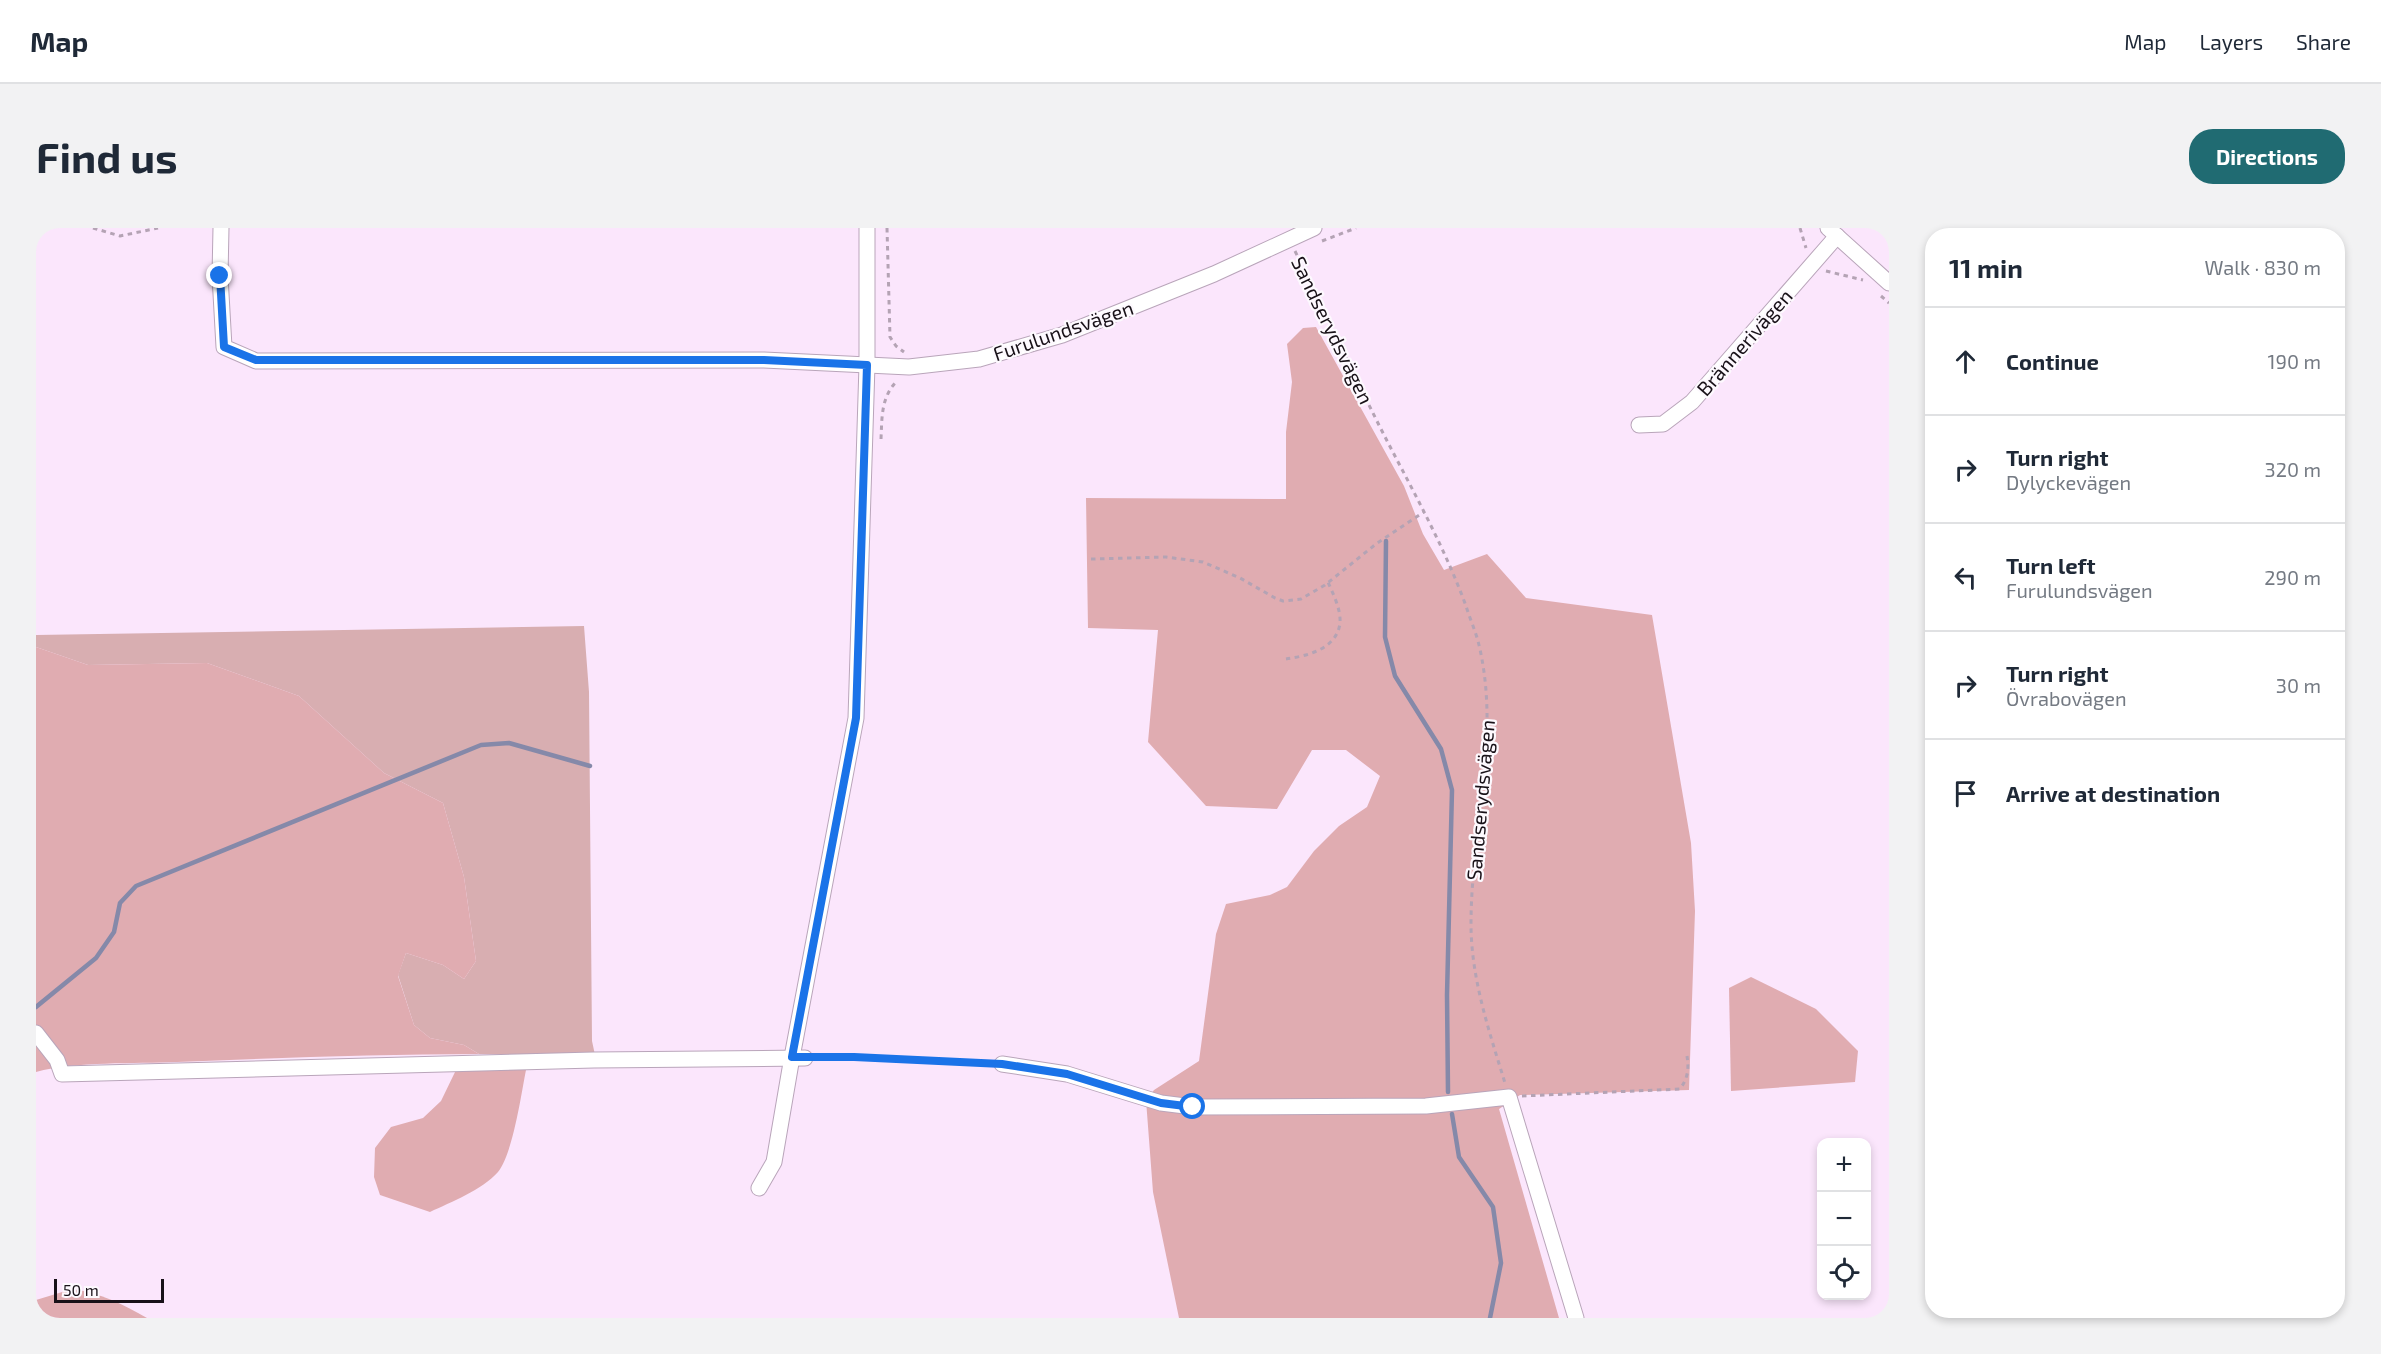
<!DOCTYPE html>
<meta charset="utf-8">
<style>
:root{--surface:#fff;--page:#f2f2f3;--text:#1f2937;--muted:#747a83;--line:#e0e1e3;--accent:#206b72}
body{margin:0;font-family:"Exo 2",sans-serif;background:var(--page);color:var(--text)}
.controls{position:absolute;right:18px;bottom:18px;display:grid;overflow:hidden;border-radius:12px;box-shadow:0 3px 9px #0003}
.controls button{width:54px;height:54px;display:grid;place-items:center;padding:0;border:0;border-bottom:2px solid var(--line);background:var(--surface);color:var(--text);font:30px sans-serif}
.scale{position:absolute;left:18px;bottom:15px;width:110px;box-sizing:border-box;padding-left:6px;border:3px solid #181118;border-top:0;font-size:16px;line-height:21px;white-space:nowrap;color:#181118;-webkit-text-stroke:4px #fdf9fe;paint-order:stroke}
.stop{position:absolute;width:18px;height:18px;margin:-14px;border:4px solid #1a73e8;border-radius:50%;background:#fff}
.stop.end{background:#1a73e8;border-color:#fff;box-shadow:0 2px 6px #0008}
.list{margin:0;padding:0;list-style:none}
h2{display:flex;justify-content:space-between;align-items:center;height:78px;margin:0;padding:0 24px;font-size:26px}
h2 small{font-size:20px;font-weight:400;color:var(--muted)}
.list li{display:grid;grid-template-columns:39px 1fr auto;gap:18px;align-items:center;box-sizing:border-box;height:108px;padding:0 24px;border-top:2px solid var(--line)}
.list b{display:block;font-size:22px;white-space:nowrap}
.list p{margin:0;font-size:20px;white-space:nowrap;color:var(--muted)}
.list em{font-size:20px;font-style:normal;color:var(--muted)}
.icon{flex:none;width:33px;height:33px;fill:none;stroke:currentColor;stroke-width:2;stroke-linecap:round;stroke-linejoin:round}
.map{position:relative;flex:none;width:1853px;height:1090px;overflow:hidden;border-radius:24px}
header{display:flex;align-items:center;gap:36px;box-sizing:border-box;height:84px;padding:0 30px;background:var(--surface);border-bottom:2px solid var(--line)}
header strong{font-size:28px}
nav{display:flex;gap:33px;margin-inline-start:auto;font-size:21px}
.intro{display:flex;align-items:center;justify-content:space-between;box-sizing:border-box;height:144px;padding:0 36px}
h1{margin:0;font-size:42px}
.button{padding:15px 27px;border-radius:24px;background:var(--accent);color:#fff;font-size:21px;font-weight:700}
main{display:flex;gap:36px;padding:0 36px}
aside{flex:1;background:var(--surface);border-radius:24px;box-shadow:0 3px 9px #0003}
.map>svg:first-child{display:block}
.green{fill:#d8aeb1}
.forest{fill:#e0acb1}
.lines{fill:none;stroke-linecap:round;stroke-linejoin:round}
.stream{stroke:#8589a9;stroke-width:4.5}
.street-casing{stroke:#b9a5ba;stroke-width:17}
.path{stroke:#b4a3b4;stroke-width:3;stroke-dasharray:4.5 4.5;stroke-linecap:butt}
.street{stroke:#fff;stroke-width:15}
.route{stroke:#1a73e8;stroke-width:8}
.labels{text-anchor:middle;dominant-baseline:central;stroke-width:4.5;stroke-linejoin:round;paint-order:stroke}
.street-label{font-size:20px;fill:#181118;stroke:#fdf9fe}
</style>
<header>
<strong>Map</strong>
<nav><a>Map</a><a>Layers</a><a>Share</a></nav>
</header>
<div class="intro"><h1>Find us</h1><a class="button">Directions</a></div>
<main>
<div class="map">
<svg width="1853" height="1090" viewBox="0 0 1853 1090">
<rect width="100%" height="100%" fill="#fbe6fc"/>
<!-- green -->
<path class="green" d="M548,398L553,464L556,813L559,827L443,826L428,817L394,810L378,797L362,747L370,725L407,737L428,751L440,733L428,649L407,575L348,545L263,468L171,435L52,437L0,419V407Z"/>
<!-- forest -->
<g class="forest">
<path d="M1280,99L1368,258L1387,306L1408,342L1451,326L1490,370L1616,387L1655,615L1659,683L1653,862L1484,867L1463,881L1523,1090H1143L1117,964L1110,872L1118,862L1163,833L1180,706L1190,676L1234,667L1251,659L1278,623L1303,598L1331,579L1344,548L1310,522H1276L1241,581L1170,578L1112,514L1122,402L1052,400L1050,270L1250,271V204L1256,154L1251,116L1267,100Z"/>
<path d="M0,419L52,437L171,435L263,468L348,545L407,575L428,649L440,733L428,751L407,737L370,725L362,748L378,797L394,810L428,817L443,826C343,826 242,830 141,834C99,836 40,833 0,844Z"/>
<path d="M1715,749L1780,781L1822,823L1819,854L1695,863L1693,760Z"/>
<path d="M420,842H490C485,867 477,925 462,944C446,962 415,974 394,984L344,967L338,949L339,920L355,899L387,890L405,873Z"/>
<path d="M36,1061C64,1065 87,1076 111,1090H0V1072Z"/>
</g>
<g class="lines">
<!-- stream -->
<g class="stream">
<path d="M1350,313L1349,409L1359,448L1405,521L1416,562L1411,767L1412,864"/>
<path d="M0,779L60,730L78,704L84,675L100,658L445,517L473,515L554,538"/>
<path d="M1416,886L1423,929L1457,979L1465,1035L1454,1090"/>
</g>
<defs>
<g id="street">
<path d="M185,0L184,48L188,119L220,133L728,132L873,139L943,131L1026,107L1178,46L1278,0"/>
<path d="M1792,0L1853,55"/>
<path d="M1603,197L1627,196L1656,174L1801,8"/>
<path d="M0,805L21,832L26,846L558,832L769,830"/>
<path d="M966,836L1031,846L1125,875L1157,879L1390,878L1473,869L1540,1090"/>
<path d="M723,960L738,934L756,829L820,490L831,137V0"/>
</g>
</defs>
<!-- street casing -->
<use href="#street" class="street-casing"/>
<!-- path -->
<g class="path">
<path d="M57,0L84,8L122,0"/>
<path d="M851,0L854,109L860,118L868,124"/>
<path d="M1764,0L1770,20"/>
<path d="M1286,13L1320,0"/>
<path d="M1259,23C1289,85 1317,146 1348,207C1377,263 1408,318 1430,378C1434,391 1440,404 1443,417C1465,510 1435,602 1435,696C1435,750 1453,803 1469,855"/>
<path d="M1790,43L1827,52"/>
<path d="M1845,68L1853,75"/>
<path d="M845,211C846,189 845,169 861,153"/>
<path d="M1055,331L1130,329L1167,334L1204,350L1239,370L1247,373L1265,371L1289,357L1340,316L1388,284"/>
<path d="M1250,431C1271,428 1301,421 1304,395C1305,381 1297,366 1292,354"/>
<path d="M783,830L954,835"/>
<path d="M1486,868L1644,861C1652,850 1653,841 1651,828"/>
</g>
<!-- street -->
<use href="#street" class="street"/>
</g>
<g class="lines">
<!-- route -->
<path class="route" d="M184,48L188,119L220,132H728L831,137L820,490L756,829H818L966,836L1031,846L1125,875L1157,879"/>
</g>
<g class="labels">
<!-- street labels -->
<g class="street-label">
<text transform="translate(1027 102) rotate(-19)">Furulundsvägen</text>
<text transform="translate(1297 102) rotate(64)">Sandserydsvägen</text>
<text transform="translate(1708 114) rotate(-49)">Brännerivägen</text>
<text transform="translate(1444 572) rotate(-85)">Sandserydsvägen</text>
</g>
</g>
</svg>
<div class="controls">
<button>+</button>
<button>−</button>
<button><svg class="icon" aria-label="locate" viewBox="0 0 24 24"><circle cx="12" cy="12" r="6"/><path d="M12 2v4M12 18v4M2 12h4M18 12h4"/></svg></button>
</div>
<div class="scale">50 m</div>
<div class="stop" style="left:1157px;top:879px"></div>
<div class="stop end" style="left:184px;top:48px"></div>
</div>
<aside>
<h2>11 min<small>Walk · 830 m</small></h2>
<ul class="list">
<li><svg class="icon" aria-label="ahead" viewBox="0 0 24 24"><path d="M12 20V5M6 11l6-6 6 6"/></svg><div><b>Continue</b></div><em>190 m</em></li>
<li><svg class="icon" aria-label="right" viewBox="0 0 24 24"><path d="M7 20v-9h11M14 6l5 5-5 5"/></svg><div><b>Turn right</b><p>Dylyckevägen</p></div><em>320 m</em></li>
<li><svg class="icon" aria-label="left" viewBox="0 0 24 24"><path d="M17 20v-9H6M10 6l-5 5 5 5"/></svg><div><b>Turn left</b><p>Furulundsvägen</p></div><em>290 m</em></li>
<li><svg class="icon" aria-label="right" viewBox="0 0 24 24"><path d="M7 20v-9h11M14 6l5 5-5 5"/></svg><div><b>Turn right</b><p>Övrabovägen</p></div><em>30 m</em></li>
<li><svg class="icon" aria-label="arrive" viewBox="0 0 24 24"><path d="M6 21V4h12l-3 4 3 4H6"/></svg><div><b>Arrive at destination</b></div></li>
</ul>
</aside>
</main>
